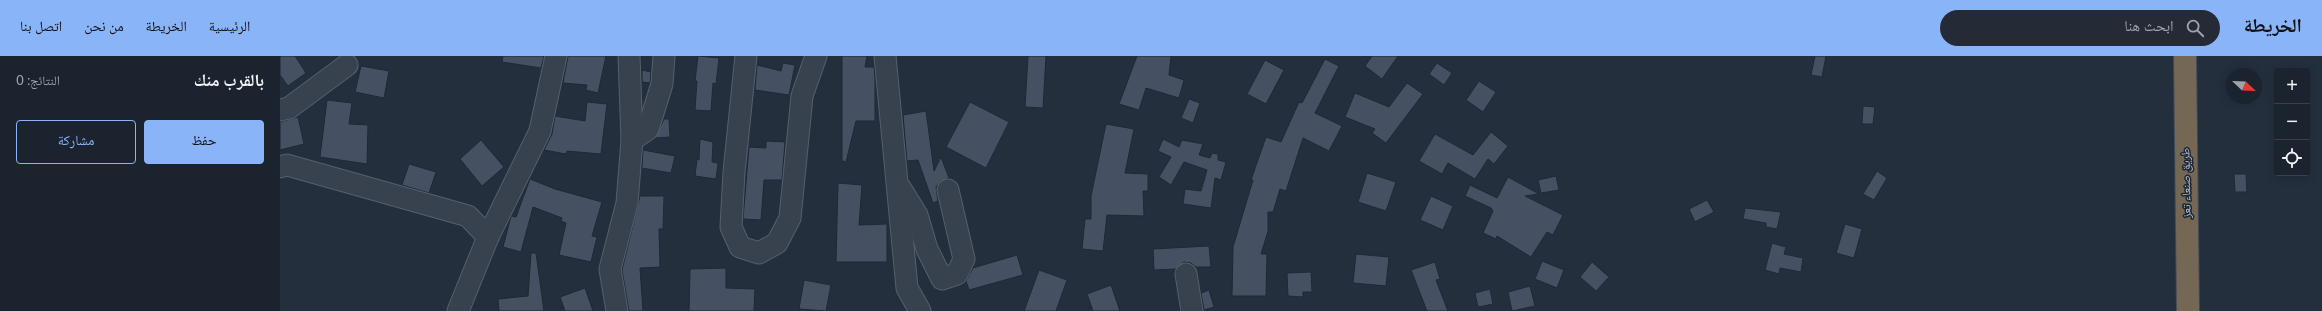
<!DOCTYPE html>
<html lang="ar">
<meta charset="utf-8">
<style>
:root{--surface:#1b232e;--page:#242b36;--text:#f1f3f6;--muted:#a0a4aa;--line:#39404a;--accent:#8ab4f8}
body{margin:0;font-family:"Public Sans","Noto Naskh Arabic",sans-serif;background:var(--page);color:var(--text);direction:rtl}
.controls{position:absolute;right:12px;top:12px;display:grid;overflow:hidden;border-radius:4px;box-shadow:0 2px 10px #0003}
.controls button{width:36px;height:36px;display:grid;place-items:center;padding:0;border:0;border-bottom:1px solid var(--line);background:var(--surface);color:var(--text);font:20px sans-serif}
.compass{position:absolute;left:1946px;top:12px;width:36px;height:36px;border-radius:50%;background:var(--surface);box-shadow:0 2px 10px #0003;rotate:113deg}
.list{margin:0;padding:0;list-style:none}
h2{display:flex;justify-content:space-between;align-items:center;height:52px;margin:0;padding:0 16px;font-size:17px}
h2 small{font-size:13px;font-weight:400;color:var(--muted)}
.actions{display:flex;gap:8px;padding:12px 16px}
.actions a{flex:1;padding:9px 0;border:1px solid var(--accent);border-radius:4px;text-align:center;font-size:14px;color:var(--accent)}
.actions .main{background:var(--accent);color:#111}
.icon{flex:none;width:22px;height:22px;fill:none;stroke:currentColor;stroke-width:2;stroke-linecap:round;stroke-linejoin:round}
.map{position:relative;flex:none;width:2042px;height:255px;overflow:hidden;direction:ltr}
header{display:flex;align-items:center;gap:24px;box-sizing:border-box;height:56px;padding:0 20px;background:var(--accent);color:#111}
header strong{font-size:19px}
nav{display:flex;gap:22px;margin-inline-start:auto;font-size:14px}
.search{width:280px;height:36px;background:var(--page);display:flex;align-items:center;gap:10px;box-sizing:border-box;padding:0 14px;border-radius:22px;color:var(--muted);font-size:15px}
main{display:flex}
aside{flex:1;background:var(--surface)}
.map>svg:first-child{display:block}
.building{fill:#455162;stroke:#1f2835}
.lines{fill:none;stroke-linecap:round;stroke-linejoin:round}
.minor-casing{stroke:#565f6c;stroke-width:23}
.highway-casing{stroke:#434c59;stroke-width:24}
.minor{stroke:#38414e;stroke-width:21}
.highway{stroke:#746855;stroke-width:22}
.labels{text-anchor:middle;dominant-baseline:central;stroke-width:3;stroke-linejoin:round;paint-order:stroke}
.street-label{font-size:12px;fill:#b4bcc9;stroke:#1d2633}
</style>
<header>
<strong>الخريطة</strong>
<div class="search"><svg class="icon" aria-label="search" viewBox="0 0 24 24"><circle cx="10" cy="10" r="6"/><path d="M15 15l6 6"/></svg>ابحث هنا</div>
<nav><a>الرئيسية</a><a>الخريطة</a><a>من نحن</a><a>اتصل بنا</a></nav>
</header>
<main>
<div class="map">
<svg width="2042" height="255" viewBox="0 0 2042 255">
<rect width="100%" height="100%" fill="#242f3e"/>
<!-- building -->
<g class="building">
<path d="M0,0H15L26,17L8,30L0,19Z"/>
<path d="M223,0H264L261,12L222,6Z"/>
<path d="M288,0H326L318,37L306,34L307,29L283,27Z"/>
<path d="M418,0L439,2L436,28L433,27L431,55L415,54L417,25H415Z"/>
<path d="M562,0H587L585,11H594L595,23V65H576L566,106L562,105Z"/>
<path d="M748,0H766L763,52L745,51Z"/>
<path d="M857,0H891L889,19L904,24L899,42L866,32L859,54L839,48Z"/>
<path d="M1092,0H1118L1102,23L1085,10Z"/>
<path d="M1535,0H1546L1542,21L1531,19Z"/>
<path d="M1045,3L1059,10L1035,57L1062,70L1049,95L1023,82L1006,135L1000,133L993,156H988V175L981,198H987L986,240H952L953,191L973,124H971L986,81L1001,86L1019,46L1022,47Z"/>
<path d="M985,4L1004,14L986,48L967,38Z"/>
<path d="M503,7L515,9L509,39L475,34L477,9L501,15Z"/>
<path d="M1157,7L1172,17L1164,29L1149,18Z"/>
<path d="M81,10L109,15L104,42L75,36Z"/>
<path d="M362,14L371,16L370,27L362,26Z"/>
<path d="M1199,25L1216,36L1203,56L1186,44Z"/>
<path d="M1127,27L1143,38L1106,87L1092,77L1095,73L1065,61L1075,37L1109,51Z"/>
<path d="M909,43L920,47L913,67L901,62Z"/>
<path d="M47,44L72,47L69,68L88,69L87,108L40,101Z"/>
<path d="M307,46L327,48L321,98L287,95L286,98L264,94L272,78L275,60L305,65Z"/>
<path d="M690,46L729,66L706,112L666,91Z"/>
<path d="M1583,50L1595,51L1593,68H1582Z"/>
<path d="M646,55L654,115L661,101L669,122L660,126L656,131L658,145L653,147L638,104L627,105L623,59Z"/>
<path d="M18,61L24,88L0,94V66Z"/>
<path d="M384,63H389L390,81L375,82Z"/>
<path d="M826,68L854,73L845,117L868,118V135H863L864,160L827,159L823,195L802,193L805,163H811V140Z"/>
<path d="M1211,76L1228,90L1214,108L1208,103L1195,123L1168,107L1162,118L1139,105L1155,78L1193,99Z"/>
<path d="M420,83L433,86L432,106L438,107L436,123L415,120L417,103L419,104Z"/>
<path d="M883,83L899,91L902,84L923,88L919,99L930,102L932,97L938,98V104L946,106L941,124L935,122L931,152L903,148L905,133L921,135L927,114L904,106L891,129L879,121L891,101L878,95Z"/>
<path d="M201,84L224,111L202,130L180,103Z"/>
<path d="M486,85L505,86L502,124H484L481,164L463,163L469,91L486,92Z"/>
<path d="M363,94L395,100L391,117L362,112Z"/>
<path d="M129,108L156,116L149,137L122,129Z"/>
<path d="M1597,115L1607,122L1594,144L1583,138Z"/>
<path d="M1087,117L1116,126L1106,155L1078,146Z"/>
<path d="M1954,118H1966L1967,136H1955Z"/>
<path d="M1276,120L1279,134L1261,137L1258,124Z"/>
<path d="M1228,121L1259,138L1245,140L1283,159L1273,179L1267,176L1251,201L1217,180L1216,183L1203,177L1213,155L1211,152L1185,140L1190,129L1217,142Z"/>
<path d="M250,123L275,133L322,146L312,180L317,181L311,206L279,199L286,167L281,165L282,162L253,151L241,196L223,191L231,160L236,161Z"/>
<path d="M558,127L582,129L579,169L607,168V206H556Z"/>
<path d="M360,140H384L383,173H379L380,211L360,212L363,255H349L342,214Z"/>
<path d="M1151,140L1173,150L1163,174L1140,164Z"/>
<path d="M1427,144L1434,156L1415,166L1409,153Z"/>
<path d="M1465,152L1501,156L1497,173L1486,171V167L1463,163Z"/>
<path d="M1565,168L1582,173L1574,202L1556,197Z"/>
<path d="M1492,187L1506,191L1504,198L1523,202L1521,216L1500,212L1499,218L1485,214Z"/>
<path d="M929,190L931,211H916L911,207L904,206L896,213L874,214L873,193Z"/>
<path d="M251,197H256L264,255H219L218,243L248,240Z"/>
<path d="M1076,198L1109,201L1106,230L1073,227Z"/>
<path d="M737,199L743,219L689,234L686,225L693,212Z"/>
<path d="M1262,205L1284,214L1277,232L1255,223Z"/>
<path d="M1155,206L1160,223L1156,224L1168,255H1147L1131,214Z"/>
<path d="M1312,206L1329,221L1316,235L1300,221Z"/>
<path d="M446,212V232L475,233L474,255H409L410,213Z"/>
<path d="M759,214L787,224L776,255H744Z"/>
<path d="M1031,216L1032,236H1023V241L1008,240L1007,217Z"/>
<path d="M524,224L551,229L546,255L519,253Z"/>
<path d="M831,229L840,255H813L807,238Z"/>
<path d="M1250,230L1255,250L1232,255L1228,236Z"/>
<path d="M305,232L313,255H285L280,241Z"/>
<path d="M1210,233L1213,248L1198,251L1195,237Z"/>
<path d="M929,234L934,251L924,254L921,237Z"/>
</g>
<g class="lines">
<defs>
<g id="minor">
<path d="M466,0L454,116L451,171L460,191L479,197L497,187L510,162L522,40L536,0"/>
<path d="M605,0L627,232L640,255"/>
<path d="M0,54L9,52L67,9"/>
<path d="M352,84L368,73L382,28L384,0"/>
<path d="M0,111L7,109L188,160L208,181"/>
<path d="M621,133L637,159L647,193L662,223L677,218L684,203L668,134"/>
<path d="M906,218L912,255"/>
<path d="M178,255L208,181L260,75L276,0"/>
<path d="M337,255L330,213L347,147L352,84L349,0"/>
</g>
<path id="highway" d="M1905,0L1908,255"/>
</defs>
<!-- minor casing -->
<use href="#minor" class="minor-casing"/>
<!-- highway casing -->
<use href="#highway" class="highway-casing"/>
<!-- minor -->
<use href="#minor" class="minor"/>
<!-- highway -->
<use href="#highway" class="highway"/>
</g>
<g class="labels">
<!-- street labels -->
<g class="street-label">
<text transform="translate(1906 127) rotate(-91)">طريق صنعاء تعز</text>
</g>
</g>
</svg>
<div class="controls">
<button>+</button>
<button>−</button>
<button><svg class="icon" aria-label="locate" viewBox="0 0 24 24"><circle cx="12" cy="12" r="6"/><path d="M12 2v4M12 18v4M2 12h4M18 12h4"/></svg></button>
</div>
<svg class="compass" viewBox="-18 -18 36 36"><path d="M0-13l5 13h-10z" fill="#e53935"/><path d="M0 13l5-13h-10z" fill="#a0a4aa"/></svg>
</div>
<aside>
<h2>بالقرب منك<small>النتائج: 0</small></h2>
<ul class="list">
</ul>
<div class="actions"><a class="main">حفظ</a><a>مشاركة</a></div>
</aside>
</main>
